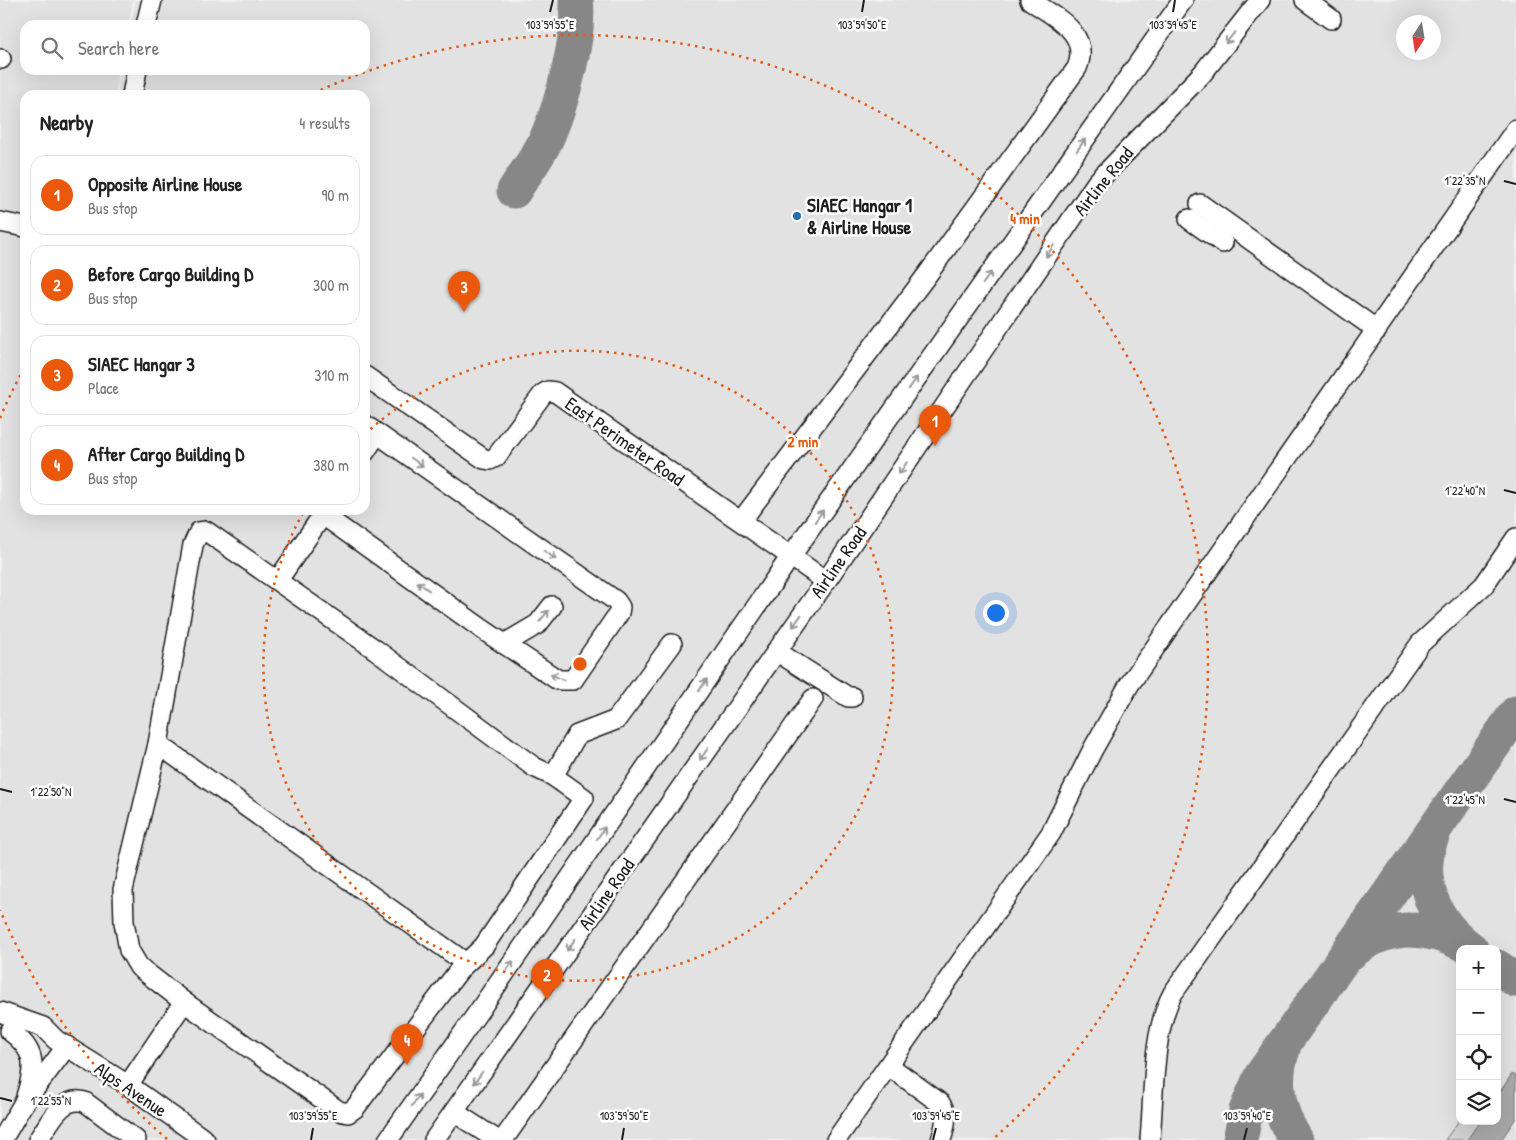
<!DOCTYPE html>
<meta charset="utf-8">
<style>
:root{--surface:#fff;--page:#f2f2f2;--text:#222;--muted:#767676;--line:#e0e0e0;--accent:#ea580c}
body{margin:0;font-family:"Patrick Hand",sans-serif;background:var(--page);color:var(--text)}
.controls{position:absolute;right:15px;bottom:15px;display:grid;overflow:hidden;border-radius:10px;box-shadow:0 5px 20px #0002}
.controls button{width:45px;height:45px;display:grid;place-items:center;padding:0;border:0;border-bottom:1px solid var(--line);background:var(--surface);color:var(--text);font:25px sans-serif}
.compass{position:absolute;left:1396px;top:15px;width:45px;height:45px;border-radius:50%;background:var(--surface);box-shadow:0 5px 20px #0002;rotate:192deg}
.you{position:absolute;left:995px;top:612px;width:18px;height:18px;margin:-12px;border:4px solid #fff;border-radius:50%;background:#1a73e8;box-shadow:0 0 0 8px #1a73e833}
.badge{display:grid;place-items:center;width:32px;height:32px;border-radius:50%;background:var(--accent);color:#fff;font-size:16px;font-weight:700}
.pin{position:absolute;translate:-50% -41px;filter:drop-shadow(0 1px 2px #0008)}
.pin::after{content:'';position:absolute;top:26px;width:18px;height:15px;background:inherit;clip-path:polygon(0 0,100% 0,50% 100%)}
.list{margin:0;padding:0;list-style:none}
h2{display:flex;justify-content:space-between;align-items:center;height:65px;margin:0;padding:0 20px;font-size:21px}
h2 small{font-size:16px;font-weight:400;color:var(--muted)}
.list li{display:grid;grid-template-columns:32px 1fr auto;gap:15px;align-items:center;box-sizing:border-box;height:80px;margin:0 10px 10px;padding:0 10px;border:1px solid var(--line);border-radius:15px}
.list b{display:block;font-size:19px;white-space:nowrap}
.list p{margin:0;font-size:16px;white-space:nowrap;color:var(--muted)}
.list em{font-size:16px;font-style:normal;color:var(--muted)}
.icon{flex:none;width:28px;height:28px;fill:none;stroke:currentColor;stroke-width:2;stroke-linecap:round;stroke-linejoin:round}
.map{position:relative;flex:none;width:1516px;height:1140px;overflow:hidden}
.search{position:absolute;background:var(--surface);box-shadow:0 5px 20px #0002;left:20px;top:20px;width:350px;height:55px;display:flex;align-items:center;gap:12px;box-sizing:border-box;padding:0 18px;border-radius:15px;color:var(--muted);font-size:19px}
.panel{position:absolute;background:var(--surface);box-shadow:0 5px 20px #0002;left:20px;top:90px;width:350px;height:425px;border-radius:15px}
.map>svg:first-child{display:block}
.built{fill:#e2e2e2;fill-rule:evenodd}
.green{fill:#d2d2d2;stroke:#777}
.water{fill:#a8a8a8;stroke:#707070}
.lines{fill:none;stroke-linecap:round;stroke-linejoin:round}
.taxiway{stroke:#878787;stroke-width:35}
.minor-casing{stroke:#1c1c1c;stroke-width:22}
.minor{stroke:#fff;stroke-width:19}
.oneway{stroke:#999}
.ticks{fill:none;stroke:#1c1c1c;stroke-width:2}
.ring{fill:none;stroke:#e8590c;stroke-width:2.5;stroke-dasharray:2.5 5}
.poi-dot{fill:#1f6fb2;stroke:#fff;stroke-width:2}
.labels{text-anchor:middle;dominant-baseline:central;stroke-width:5;stroke-linejoin:round;paint-order:stroke}
.street-label{font-size:19px;fill:#1c1c1c;stroke:#fff}
.poi-label{font-size:19px;font-weight:bold;fill:#1c1c1c;stroke:#fff;text-anchor:start}
.ticks-label{font-size:12px;text-anchor:middle;fill:#1c1c1c;stroke:#fff;stroke-width:5;stroke-linejoin:round;paint-order:stroke}
.centre{fill:#e8590c;stroke:#fff;stroke-width:2.5}
.ring-label{font-size:15px;text-anchor:middle;font-weight:bold;fill:#e8590c;stroke:#fff;stroke-width:5;stroke-linejoin:round;paint-order:stroke}
</style>
<div class="map">
<svg width="1516" height="1140" viewBox="0 0 1516 1140">
<rect width="100%" height="100%" fill="#f2f2f2"/>
<filter id="ink" filterUnits="userSpaceOnUse"><feTurbulence type="fractalNoise" baseFrequency=".02" numOctaves="2"/><feDisplacementMap in="SourceGraphic" scale="10" xChannelSelector="R" yChannelSelector="G"/><feConvolveMatrix kernelMatrix="1 2 1 2 8 2 1 2 1" color-interpolation-filters="sRGB"/></filter>
<g filter="url(#ink)">
<!-- built -->
<path class="built" d="M0,0H133L128,25H25V70H119L115,95H25V510H365V95H117L122,70H365V25H131L136,0H1516V1140H0ZM1404,22H1434V52H1404ZM1460,949H1497V1121H1460Z"/>
<!-- green -->
<path class="green" d="M1460,1119V1121H1480L1467,1140H1445Z"/>
<!-- water -->
<path class="water" d="M1512,1074L1516,1076V1118L1501,1140H1467L1480,1121H1497V1096Z"/>
<g class="lines">
<!-- taxiway -->
<g class="taxiway">
<path d="M514,191C525,173 540,155 548,135C562,103 581,35 576,0"/>
<path d="M1433,834C1414,878 1434,923 1471,949"/>
<path d="M1349,954C1385,924 1421,924 1463,944"/>
<path d="M1497,967L1516,980"/>
<path d="M1283,1049C1272,1081 1278,1112 1296,1140"/>
<path d="M1240,1140L1246,1111L1261,1076L1516,713"/>
</g>
<defs>
<g id="minor">
<path d="M1305,0L1331,19"/>
<path d="M146,25L152,0"/>
<path d="M0,59H1"/>
<path d="M132,95L137,70"/>
<path d="M1200,204L1377,330"/>
<path d="M1189,219L1223,243"/>
<path d="M0,222L25,227"/>
<path d="M365,376L484,459L490,460L496,457L543,394L548,391L555,392L826,581"/>
<path d="M365,452L377,434"/>
<path d="M323,515L482,629L558,680H573L619,613L620,607L616,601L365,425"/>
<path d="M741,521L927,275L1077,68C1091,33 1055,17 1030,0"/>
<path d="M206,531L376,650L534,767L553,776L584,798L484,946L460,969L355,1108L348,1113L339,1111L184,1002L139,967L129,950L124,922L123,890L158,744L193,545L199,532Z"/>
<path d="M278,580L326,510"/>
<path d="M504,644L538,624L552,606"/>
<path d="M776,651L848,697H852"/>
<path d="M158,744L466,963"/>
<path d="M553,776L577,735L616,720L672,644"/>
<path d="M0,1012L43,1027L56,1040L128,1085L205,1140"/>
<path d="M10,1031C36,1050 36,1066 26,1096"/>
<path d="M889,1066L940,1103C949,1115 945,1127 941,1140"/>
<path d="M128,1085L184,1002"/>
<path d="M454,1112L497,1140"/>
<path d="M2,1140L23,1104L67,1046"/>
<path d="M38,1140C50,1123 61,1095 85,1102L136,1140"/>
<path d="M388,1140L481,1008L791,556L1183,0"/>
<path d="M434,1140L826,581L1097,182L1202,74L1260,0"/>
<path d="M503,1140L813,699"/>
<path d="M836,1140L1051,833L1093,749L1129,685L1516,129"/>
<path d="M1150,1140C1154,1096 1152,1031 1173,993L1420,644L1484,585L1516,538"/>
</g>
</defs>
<!-- minor casing -->
<use href="#minor" class="minor-casing"/>
<!-- minor -->
<use href="#minor" class="minor"/>
</g>
<!-- one-way arrows -->
<defs><path id="oneway-shaft" d="M-6 0H5M1.5-3L5.5 0L1.5 3" fill="none" stroke-width="1.6" stroke-linecap="round" stroke-linejoin="round" transform="scale(1.25)"/></defs>
<g class="oneway">
<use href="#oneway-shaft" transform="translate(1230 38) rotate(129)"/>
<use href="#oneway-shaft" transform="translate(1081 145) rotate(-55)"/>
<use href="#oneway-shaft" transform="translate(1050 251) rotate(124)"/>
<use href="#oneway-shaft" transform="translate(987 278) rotate(-55)"/>
<use href="#oneway-shaft" transform="translate(913 383) rotate(-55)"/>
<use href="#oneway-shaft" transform="translate(417 462) rotate(35)"/>
<use href="#oneway-shaft" transform="translate(903 468) rotate(124)"/>
<use href="#oneway-shaft" transform="translate(819 516) rotate(-55)"/>
<use href="#oneway-shaft" transform="translate(550 555) rotate(35)"/>
<use href="#oneway-shaft" transform="translate(423 586) rotate(-144)"/>
<use href="#oneway-shaft" transform="translate(544 616) rotate(-51)"/>
<use href="#oneway-shaft" transform="translate(797 621) rotate(125)"/>
<use href="#oneway-shaft" transform="translate(557 677) rotate(-154)"/>
<use href="#oneway-shaft" transform="translate(703 685) rotate(-56)"/>
<use href="#oneway-shaft" transform="translate(704 754) rotate(125)"/>
<use href="#oneway-shaft" transform="translate(601 833) rotate(-56)"/>
<use href="#oneway-shaft" transform="translate(571 945) rotate(125)"/>
<use href="#oneway-shaft" transform="translate(509 967) rotate(-56)"/>
<use href="#oneway-shaft" transform="translate(478 1078) rotate(125)"/>
<use href="#oneway-shaft" transform="translate(416 1100) rotate(-55)"/>
</g>
</g>
<!-- ticks -->
<path class="ticks" d="M550,12L553,0M862,12L864,0M1173,12L1175,0M1504,181L1516,184M1504,490L1516,493M0,789L12,792M1504,799L1516,802M0,1098L12,1101M311,1140L313,1128M622,1140L624,1128M933,1140L936,1128M1244,1140L1247,1128"/>
<!-- distance rings -->
<g class="ring">
<path d="M365 434A315 315 0 1 1 304 511"/>
<path d="M167 1139A630 630 0 0 1 0 910M0 418A630 630 0 0 1 24 368M314 93A630 630 0 0 1 993 1139"/>
</g>
<!-- markers -->
<circle class="poi-dot" cx="797" cy="216" r="5"/>
<g class="labels">
<!-- street labels -->
<g class="street-label">
<text transform="translate(1103 181) rotate(-51)">Airline Road</text>
<text transform="translate(625 441) rotate(35)">East Perimeter Road</text>
<text transform="translate(838 562) rotate(-55)">Airline Road</text>
<text transform="translate(606 894) rotate(-55)">Airline Road</text>
<text transform="translate(131 1089) rotate(34)">Alps Avenue</text>
</g>
<!-- poi labels -->
<g class="poi-label">
<text x="807" y="205">SIAEC Hangar 1<tspan x="807" dy="22">&amp; Airline House</tspan></text>
</g>
</g>
<g class="ticks-label">
<text x="550" y="29">103°59'55"E</text>
<text x="862" y="29">103°59'50"E</text>
<text x="1173" y="29">103°59'45"E</text>
<text x="1465" y="185">1°22'35"N</text>
<text x="1465" y="495">1°22'40"N</text>
<text x="51" y="796">1°22'50"N</text>
<text x="1465" y="804">1°22'45"N</text>
<text x="51" y="1105">1°22'55"N</text>
<text x="313" y="1120">103°59'55"E</text>
<text x="624" y="1120">103°59'50"E</text>
<text x="936" y="1120">103°59'45"E</text>
<text x="1247" y="1120">103°59'40"E</text>
</g>
<circle cx="580" cy="664" r="8" class="centre"/>
<g class="ring-label">
<text x="1025" y="224">4 min</text>
<text x="803" y="447">2 min</text>
</g>
</svg>
<div class="controls">
<button>+</button>
<button>−</button>
<button><svg class="icon" aria-label="locate" viewBox="0 0 24 24"><circle cx="12" cy="12" r="6"/><path d="M12 2v4M12 18v4M2 12h4M18 12h4"/></svg></button>
<button><svg class="icon" aria-label="layers" viewBox="0 0 24 24"><path d="M12 4l9 5-9 5-9-5zM3 14l9 5 9-5"/></svg></button>
</div>
<svg class="compass" viewBox="-18 -18 36 36"><path d="M0-13l5 13h-10z" fill="#e53935"/><path d="M0 13l5-13h-10z" fill="#767676"/></svg>
<div class="you"></div>
<div class="pin badge" style="left:935px;top:446px">1</div>
<div class="pin badge" style="left:547px;top:1000px">2</div>
<div class="pin badge" style="left:464px;top:312px">3</div>
<div class="pin badge" style="left:407px;top:1065px">4</div>
<div class="search"><svg class="icon" aria-label="search" viewBox="0 0 24 24"><circle cx="10" cy="10" r="6"/><path d="M15 15l6 6"/></svg>Search here</div>
<section class="panel">
<h2>Nearby<small>4 results</small></h2>
<ul class="list">
<li><span class="badge">1</span><div><b>Opposite Airline House</b><p>Bus stop</p></div><em>90 m</em></li>
<li><span class="badge">2</span><div><b>Before Cargo Building D</b><p>Bus stop</p></div><em>300 m</em></li>
<li><span class="badge">3</span><div><b>SIAEC Hangar 3</b><p>Place</p></div><em>310 m</em></li>
<li><span class="badge">4</span><div><b>After Cargo Building D</b><p>Bus stop</p></div><em>380 m</em></li>
</ul>
</section>
</div>
